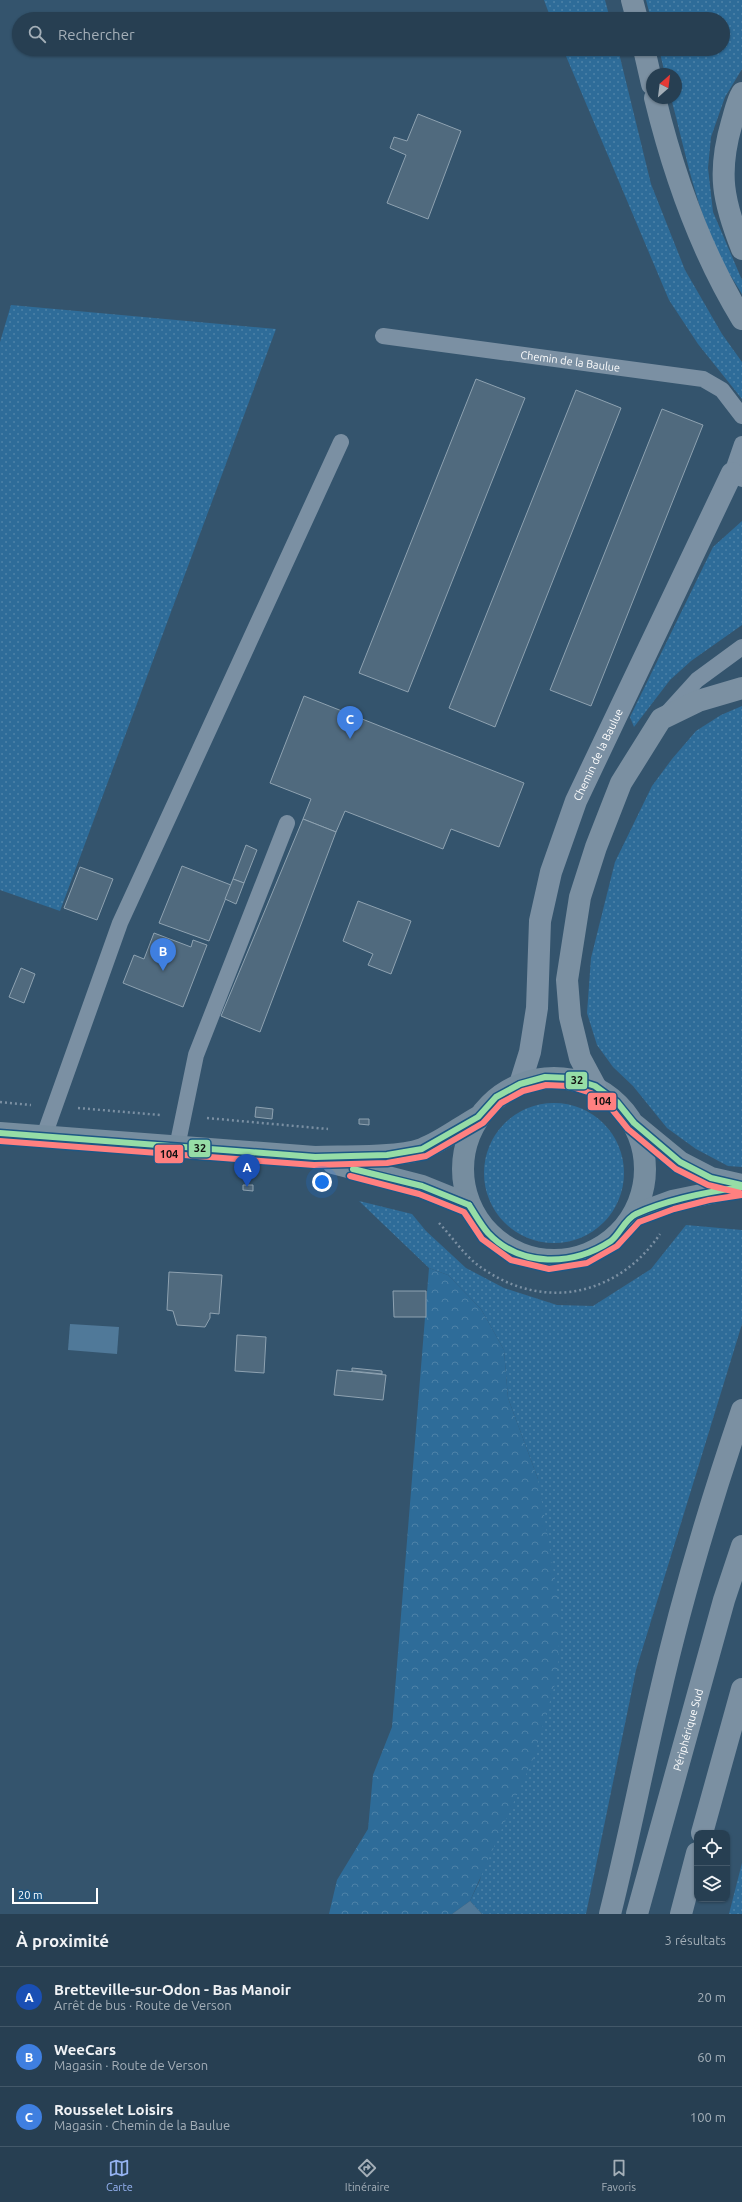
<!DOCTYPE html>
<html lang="fr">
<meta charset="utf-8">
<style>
:root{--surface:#273f52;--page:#334a5c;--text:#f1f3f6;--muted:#a4afb8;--line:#435869;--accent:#95b2f1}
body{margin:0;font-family:Ubuntu,sans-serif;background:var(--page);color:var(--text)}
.controls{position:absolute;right:12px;bottom:12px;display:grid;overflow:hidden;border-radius:8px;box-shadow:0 1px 3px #0004}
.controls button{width:36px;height:36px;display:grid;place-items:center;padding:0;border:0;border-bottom:1px solid var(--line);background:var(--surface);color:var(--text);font:20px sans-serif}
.compass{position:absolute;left:646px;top:68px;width:36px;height:36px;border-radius:50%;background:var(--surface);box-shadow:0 1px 3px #0004;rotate:28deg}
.scale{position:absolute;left:12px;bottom:10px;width:86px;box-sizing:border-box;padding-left:4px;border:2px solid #fff;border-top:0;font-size:11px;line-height:14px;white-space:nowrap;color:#fff;-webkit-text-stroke:3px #1d5784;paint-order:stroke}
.you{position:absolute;left:322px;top:1182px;width:14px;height:14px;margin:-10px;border:3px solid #fff;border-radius:50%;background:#1a73e8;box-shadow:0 0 0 6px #1a73e833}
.badge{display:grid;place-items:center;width:26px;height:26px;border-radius:50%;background:var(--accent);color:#fff;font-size:13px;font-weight:700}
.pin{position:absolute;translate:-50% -33px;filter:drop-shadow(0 1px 2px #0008)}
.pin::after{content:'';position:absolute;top:21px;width:14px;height:12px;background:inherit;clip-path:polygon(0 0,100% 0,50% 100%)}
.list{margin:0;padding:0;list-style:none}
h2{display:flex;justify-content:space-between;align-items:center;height:52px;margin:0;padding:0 16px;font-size:17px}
h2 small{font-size:13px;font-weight:400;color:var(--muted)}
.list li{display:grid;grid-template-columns:26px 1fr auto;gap:12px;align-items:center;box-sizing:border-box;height:60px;padding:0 16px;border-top:1px solid var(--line)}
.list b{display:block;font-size:15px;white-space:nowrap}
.list p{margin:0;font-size:13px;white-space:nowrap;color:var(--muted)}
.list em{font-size:13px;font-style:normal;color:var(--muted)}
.icon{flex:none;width:22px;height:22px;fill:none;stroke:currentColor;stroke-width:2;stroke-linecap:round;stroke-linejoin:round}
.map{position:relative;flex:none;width:742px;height:1914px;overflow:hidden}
.search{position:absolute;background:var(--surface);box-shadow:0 1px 3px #0004;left:12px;right:12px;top:12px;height:44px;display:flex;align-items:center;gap:10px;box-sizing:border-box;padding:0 14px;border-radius:22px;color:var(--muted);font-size:15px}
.sheet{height:232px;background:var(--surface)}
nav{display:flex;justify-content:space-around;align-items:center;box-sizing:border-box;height:56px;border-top:1px solid var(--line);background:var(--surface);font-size:11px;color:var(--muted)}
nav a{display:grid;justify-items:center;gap:2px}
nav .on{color:var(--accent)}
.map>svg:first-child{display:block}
.grass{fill:url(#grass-dots)}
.forest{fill:url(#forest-crowns)}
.water{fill:#507999}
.building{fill:#506a7e;stroke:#8ea2b1}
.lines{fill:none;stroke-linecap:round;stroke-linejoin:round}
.path{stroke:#7b90a3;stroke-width:2.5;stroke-dasharray:2 3;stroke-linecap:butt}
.lane{stroke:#7b90a3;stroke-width:16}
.street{stroke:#7b90a3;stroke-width:22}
.secondary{stroke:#768d9f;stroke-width:22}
.highway{stroke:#7b90a2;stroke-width:22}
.bus-1-casing{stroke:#1d5784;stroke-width:9}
.bus-2-casing{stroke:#1d5784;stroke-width:9}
.bus-1{stroke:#96dda6;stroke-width:6}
.bus-2{stroke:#ff8080;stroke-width:6}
.labels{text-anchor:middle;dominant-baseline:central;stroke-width:3;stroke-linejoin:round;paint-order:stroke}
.street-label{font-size:11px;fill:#fff;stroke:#1d5784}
.line-badge{stroke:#1d5784;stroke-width:1.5}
.pale-badge-label{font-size:11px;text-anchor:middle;font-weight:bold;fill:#111}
</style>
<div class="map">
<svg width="742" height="1914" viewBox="0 0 742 1914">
<defs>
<pattern id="grass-dots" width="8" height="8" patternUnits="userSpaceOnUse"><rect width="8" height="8" fill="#2e6c99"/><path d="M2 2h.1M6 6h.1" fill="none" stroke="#4d82a8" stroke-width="1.8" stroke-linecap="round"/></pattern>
<pattern id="forest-crowns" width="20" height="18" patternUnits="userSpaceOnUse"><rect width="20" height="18" fill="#2e6c99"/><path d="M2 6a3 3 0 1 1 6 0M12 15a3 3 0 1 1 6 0" fill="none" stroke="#4d82a8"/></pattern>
</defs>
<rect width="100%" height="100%" fill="#34546d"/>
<!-- grass -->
<g class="grass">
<path d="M544,0H605L610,19H551Z"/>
<path d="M646,0H742V69L725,97L711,137L708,168L713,212L742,280V294C734,281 725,268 719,254C695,205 685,150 671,98H676V74H665L659,49H723V19H651Z"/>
<path d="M563,49H618L651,184L685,270L722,334L742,362V399L698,344L669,300Z"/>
<path d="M11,305L276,329L60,911L0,890V342Z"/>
<path d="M742,521V625L691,661L670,680L634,727L630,717L713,547Z"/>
<path d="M742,706V1167L728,1166L696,1149L667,1128L633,1086L613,1067L597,1045L587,1013L591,958L615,862L652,786L672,759L696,731L721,715Z"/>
<circle cx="554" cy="1173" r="70"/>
<path d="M359,1201L412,1214L426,1231L466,1268L504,1288L557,1305L593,1306L651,1269L686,1225L742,1230V1324L636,1670L586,1914H482L470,1901L480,1880L538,1479L508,1398L504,1350L481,1309L448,1275L429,1268Z"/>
<path d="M742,1863V1914H729Z"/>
</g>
<!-- forest -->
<path class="forest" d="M429,1268L448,1275L481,1309L504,1350L508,1398L538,1479L560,1609L558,1674L533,1759L470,1901L452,1914H329L337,1880L368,1829L373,1775L392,1727Z"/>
<!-- water -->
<g class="water">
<path d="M70,1324L119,1327L117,1354L68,1350Z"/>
<path d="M470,1901L482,1914H452Z"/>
</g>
<!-- building -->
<g class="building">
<path d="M418,114L461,131L428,219L387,203L406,155L390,148L394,137L407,141Z"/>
<path d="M476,379L525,398L408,692L359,673Z"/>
<path d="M576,390L621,408L495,727L449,708Z"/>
<path d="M662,409L703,425L591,706L550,690Z"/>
<path d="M304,696L524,783L499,847L451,829L443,849L345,811L336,832L303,819L311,799L270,783Z"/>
<path d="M303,819L336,832L260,1032L221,1016Z"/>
<path d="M246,845L257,850L244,883L233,879Z"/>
<path d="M182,866L231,885L209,941L159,923Z"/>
<path d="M80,867L113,879L97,920L64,908Z"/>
<path d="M233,879L244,883L236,904L225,899Z"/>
<path d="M358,901L411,921L391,974L368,965L373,954L343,941Z"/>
<path d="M154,933L191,947L193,940L207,945L183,1007L123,983L134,955L144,959Z"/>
<path d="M21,968L35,974L24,1003L9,997Z"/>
<path d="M256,1107L273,1109L272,1119L255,1117Z"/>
<path d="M359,1119H369V1125L359,1124Z"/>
<path d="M243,1185H253V1191L243,1190Z"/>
<path d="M169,1272L222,1275L219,1314L210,1313V1318L205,1327L177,1325L173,1311L167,1310Z"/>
<path d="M393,1291H426V1317H394Z"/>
<path d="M237,1335L266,1337L264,1373L235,1371Z"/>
<path d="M352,1368L382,1371V1374L352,1371Z"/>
<path d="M337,1370L386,1375L383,1400L334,1395Z"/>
</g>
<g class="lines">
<!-- path -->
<g class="path">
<path d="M0,1102L31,1105"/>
<path d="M78,1108L160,1115"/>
<path d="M207,1118L328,1129"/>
<path d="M439,1223C455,1240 467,1260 488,1272C549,1311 620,1293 660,1234"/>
</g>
<!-- lane -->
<g class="lane">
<path id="s1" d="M383,336L703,379L722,390L742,416"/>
<path d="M742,444L732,473L742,479"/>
<path d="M668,712L697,680L742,647"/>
<path d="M44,1136L120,923L341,442"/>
<path d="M177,1147L196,1055L287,823"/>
</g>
<!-- street -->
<path class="street" id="s2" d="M520,1084L530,1052L537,1008L540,921L551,872L576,801L732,473"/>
<!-- secondary -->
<g class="secondary">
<circle cx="554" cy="1169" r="91"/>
<path d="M635,1125L680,1162L711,1178L742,1185"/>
<path d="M0,1133L315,1157C344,1156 397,1158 422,1149C441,1142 460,1127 478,1117"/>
<path d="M333,1163L422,1186L469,1205"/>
<path d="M634,1215L672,1201L735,1188"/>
</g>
<!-- highway -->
<g class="highway">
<path d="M632,0L637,19"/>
<path d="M644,49L652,84"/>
<path d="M742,93C737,101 735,112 732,122C717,173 723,201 742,249"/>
<path d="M655,98C674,176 700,250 742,319"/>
<path d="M595,1086L580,1058L570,1017L567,980L580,897L596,847L621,783L661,719L698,701L742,688"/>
<path d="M702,1833L742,1689"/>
<path d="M610,1914C628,1842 642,1770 659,1698C681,1600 710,1504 742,1410"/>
<path id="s3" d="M637,1914L724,1600L742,1546"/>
<path d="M681,1914L697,1853"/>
</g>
<defs>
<g id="bus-1">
<path d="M0,1133L315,1157L387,1155L422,1149L478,1117L496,1097L520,1084L545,1077L570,1078L595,1086L617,1102L634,1123L680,1162L711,1178L742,1185"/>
<path d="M353,1169L422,1186L469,1205"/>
<path d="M469,1205C475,1214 481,1225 488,1233C521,1268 573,1266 611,1241C620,1234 625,1219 636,1214C669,1199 706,1192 742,1187"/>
</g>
<g id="bus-2">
<path d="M0,1141L314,1165L387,1163L426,1156L483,1123L501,1103L523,1091L546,1085L569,1086L591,1093L611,1108L628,1129L676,1169L708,1185L740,1193"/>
<path d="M350,1176L419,1194L464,1212L482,1239L511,1260L549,1269L587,1263L617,1246L639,1222L674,1209L709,1200L742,1195"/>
</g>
</defs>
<!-- bus-1 casing -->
<use href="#bus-1" class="bus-1-casing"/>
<!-- bus-2 casing -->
<use href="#bus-2" class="bus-2-casing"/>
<!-- bus-1 -->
<use href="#bus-1" class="bus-1"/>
<!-- bus-2 -->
<use href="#bus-2" class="bus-2"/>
</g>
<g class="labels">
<!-- street labels -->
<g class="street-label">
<text stroke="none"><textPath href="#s1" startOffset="189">Chemin de la Baulue</textPath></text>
<text stroke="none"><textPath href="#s2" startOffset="342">Chemin de la Baulue</textPath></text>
<text stroke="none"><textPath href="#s3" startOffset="191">Périphérique Sud</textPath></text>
</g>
</g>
<g class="line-badge">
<rect x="565" y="1071" width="23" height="19" rx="4" fill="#96dda6"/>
<rect x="587" y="1092" width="30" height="19" rx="4" fill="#ff8080"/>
<rect x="188" y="1139" width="23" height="19" rx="4" fill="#96dda6"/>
<rect x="154" y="1144" width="30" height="20" rx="4" fill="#ff8080"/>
</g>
<g class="pale-badge-label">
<text x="577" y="1084">32</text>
<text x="602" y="1105">104</text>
<text x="200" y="1152">32</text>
<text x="169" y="1158">104</text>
</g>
</svg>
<div class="controls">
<button><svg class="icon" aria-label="locate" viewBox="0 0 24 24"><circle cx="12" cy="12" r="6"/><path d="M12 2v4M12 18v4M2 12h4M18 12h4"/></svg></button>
<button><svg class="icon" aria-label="layers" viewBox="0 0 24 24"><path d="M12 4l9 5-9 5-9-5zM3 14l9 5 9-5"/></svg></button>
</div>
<svg class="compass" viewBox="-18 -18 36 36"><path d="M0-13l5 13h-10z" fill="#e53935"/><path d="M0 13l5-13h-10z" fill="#a4afb8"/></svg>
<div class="scale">20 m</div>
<div class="you"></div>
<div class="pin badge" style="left:247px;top:1187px;background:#1a4fb4">A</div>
<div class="pin badge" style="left:163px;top:971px;background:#3f7fe0">B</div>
<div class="pin badge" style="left:350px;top:739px;background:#3f7fe0">C</div>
<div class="search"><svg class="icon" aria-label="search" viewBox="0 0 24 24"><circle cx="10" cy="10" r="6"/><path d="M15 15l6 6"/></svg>Rechercher</div>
</div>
<section class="sheet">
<h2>À proximité<small>3 résultats</small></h2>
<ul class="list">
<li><span class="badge" style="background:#1a4fb4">A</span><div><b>Bretteville-sur-Odon - Bas Manoir</b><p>Arrêt de bus · Route de Verson</p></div><em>20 m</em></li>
<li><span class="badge" style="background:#3f7fe0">B</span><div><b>WeeCars</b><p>Magasin · Route de Verson</p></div><em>60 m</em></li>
<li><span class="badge" style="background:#3f7fe0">C</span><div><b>Rousselet Loisirs</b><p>Magasin · Chemin de la Baulue</p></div><em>100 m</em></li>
</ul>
</section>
<nav>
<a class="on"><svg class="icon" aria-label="map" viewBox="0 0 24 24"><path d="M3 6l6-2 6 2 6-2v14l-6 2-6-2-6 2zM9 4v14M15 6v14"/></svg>Carte</a>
<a><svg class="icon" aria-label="directions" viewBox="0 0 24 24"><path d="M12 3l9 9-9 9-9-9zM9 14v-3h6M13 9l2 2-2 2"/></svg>Itinéraire</a>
<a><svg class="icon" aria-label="saved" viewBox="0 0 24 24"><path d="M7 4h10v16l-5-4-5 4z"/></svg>Favoris</a>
</nav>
